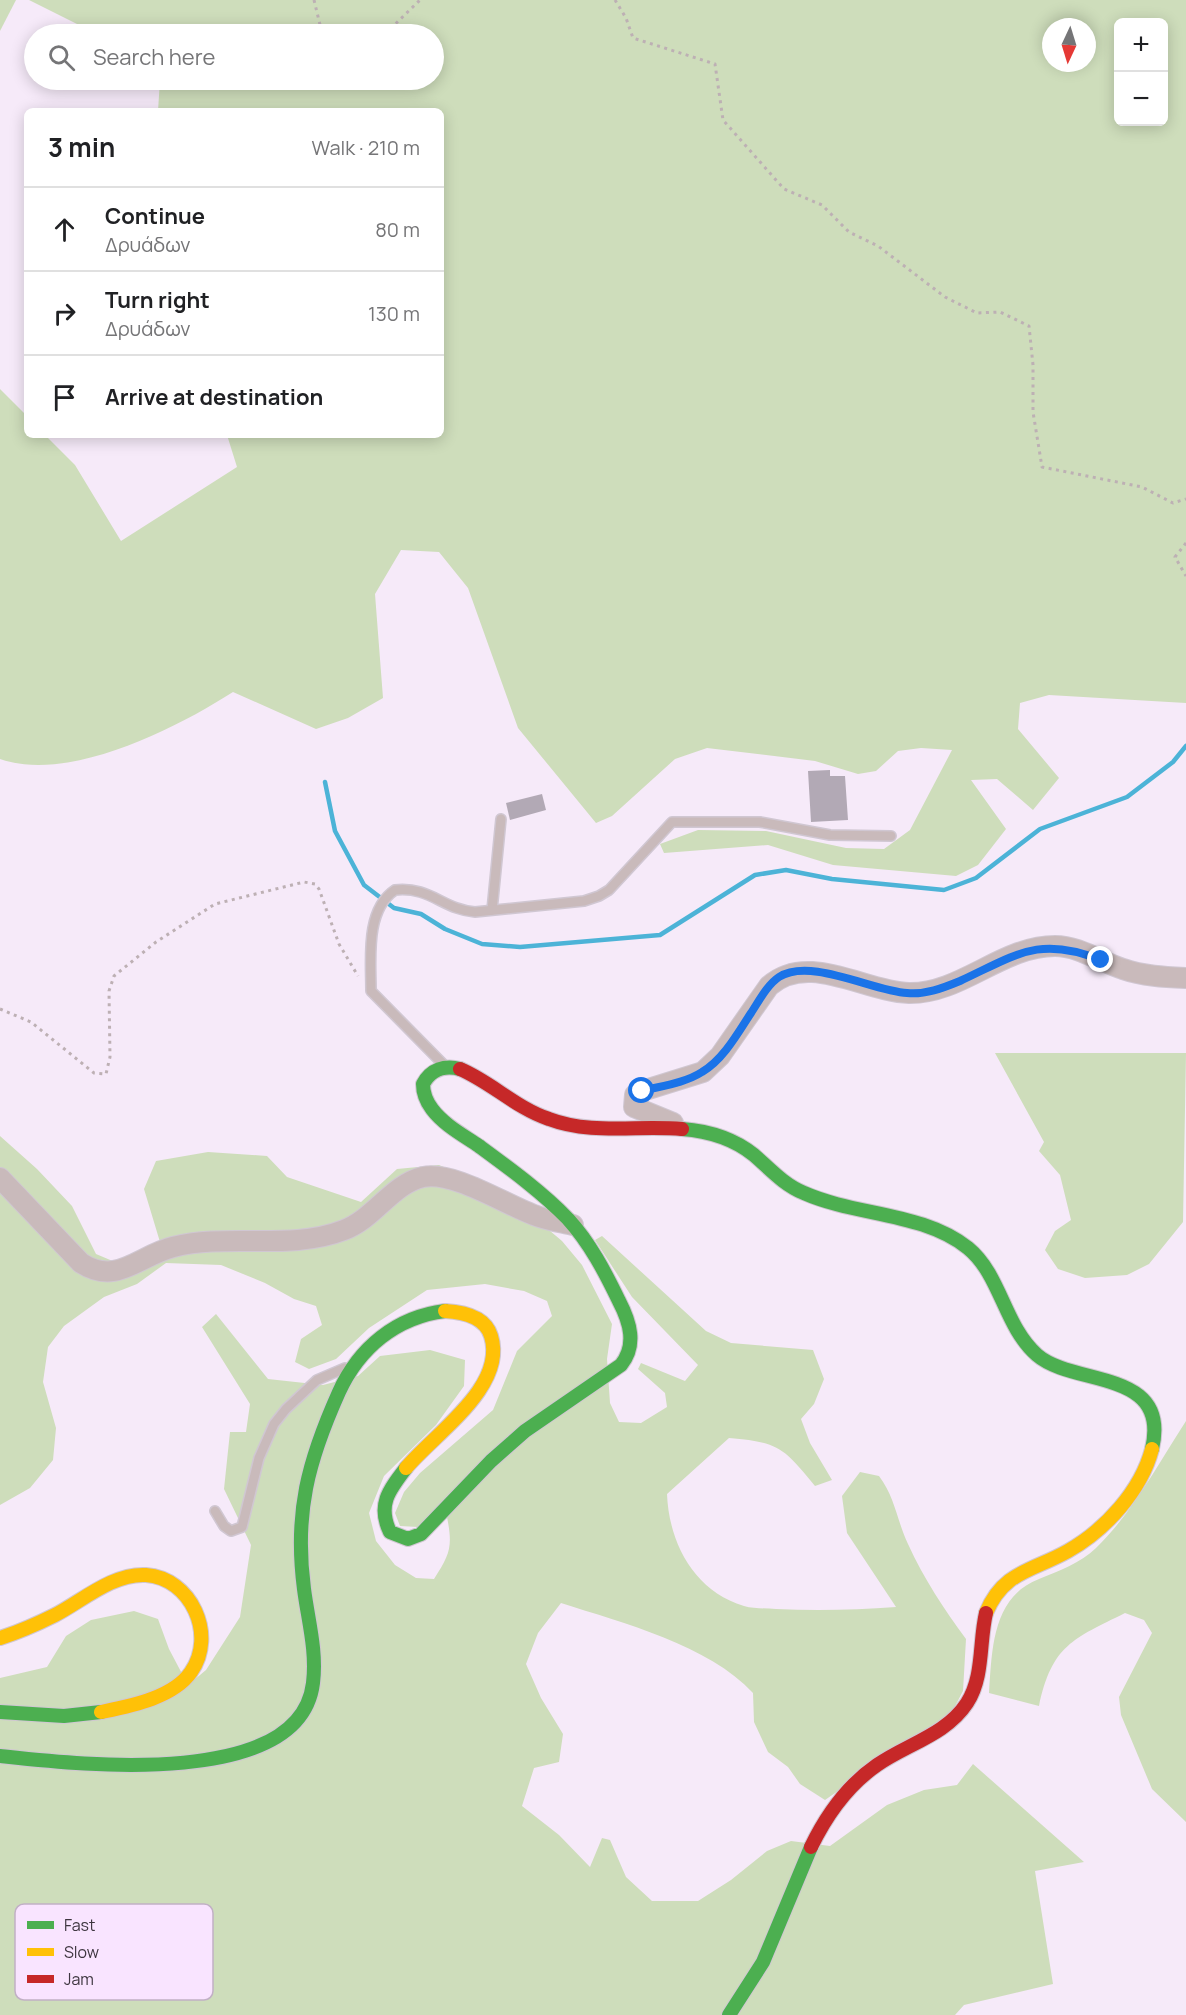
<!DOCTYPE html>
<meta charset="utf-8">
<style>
:root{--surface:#fff;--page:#f6f6f6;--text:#202124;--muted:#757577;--line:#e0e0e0}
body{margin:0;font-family:Manrope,sans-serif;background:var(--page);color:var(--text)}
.controls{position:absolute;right:18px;top:18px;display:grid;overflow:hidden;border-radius:9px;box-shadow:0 3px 15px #0003}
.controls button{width:54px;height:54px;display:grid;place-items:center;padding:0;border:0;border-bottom:2px solid var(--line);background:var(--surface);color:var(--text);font:30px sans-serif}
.compass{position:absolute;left:1042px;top:18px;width:54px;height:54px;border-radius:50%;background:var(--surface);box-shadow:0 3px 15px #0003;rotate:184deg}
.stop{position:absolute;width:18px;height:18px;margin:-14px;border:4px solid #1a73e8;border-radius:50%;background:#fff}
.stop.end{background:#1a73e8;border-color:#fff;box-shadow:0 2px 6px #0008}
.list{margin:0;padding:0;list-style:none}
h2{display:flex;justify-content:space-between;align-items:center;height:78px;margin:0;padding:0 24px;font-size:26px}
h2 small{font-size:20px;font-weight:400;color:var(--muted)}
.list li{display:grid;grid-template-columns:39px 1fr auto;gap:18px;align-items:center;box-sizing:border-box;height:84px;padding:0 24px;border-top:2px solid var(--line)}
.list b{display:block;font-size:22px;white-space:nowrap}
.list p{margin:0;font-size:20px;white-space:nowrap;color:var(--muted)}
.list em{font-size:20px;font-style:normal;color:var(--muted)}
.icon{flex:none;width:33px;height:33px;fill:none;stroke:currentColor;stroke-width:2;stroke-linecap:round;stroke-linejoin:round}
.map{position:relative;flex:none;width:1186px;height:2015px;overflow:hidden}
.search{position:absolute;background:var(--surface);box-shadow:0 3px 15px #0003;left:24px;top:24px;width:420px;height:66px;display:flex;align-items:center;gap:15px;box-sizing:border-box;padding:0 21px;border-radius:33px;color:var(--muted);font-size:22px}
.panel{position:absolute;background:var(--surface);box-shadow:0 3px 15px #0003;left:24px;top:108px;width:420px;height:330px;border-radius:9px}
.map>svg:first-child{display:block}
.green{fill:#ceddbb;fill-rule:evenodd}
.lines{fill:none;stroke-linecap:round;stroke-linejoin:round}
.stream{stroke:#4cb3d7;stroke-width:4.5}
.building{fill:#b2a9b5}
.lane-casing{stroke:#d0c7d2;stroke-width:12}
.street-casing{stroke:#d0c7d2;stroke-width:22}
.fast-casing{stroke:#d0c7d2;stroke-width:16}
.slow-casing{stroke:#d0c7d2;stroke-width:16}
.jam-casing{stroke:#d0c7d2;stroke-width:16}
.path{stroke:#bdb0b4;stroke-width:3;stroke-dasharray:3 4.5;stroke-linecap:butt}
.lane{stroke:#c9babb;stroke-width:9}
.street{stroke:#c9babb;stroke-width:20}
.fast{stroke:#4caf50;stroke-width:14}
.slow{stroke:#ffc107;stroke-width:14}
.jam{stroke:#c62828;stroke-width:14}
.route{stroke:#1a73e8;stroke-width:8}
.key{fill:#f9e4ff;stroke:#c1b0c5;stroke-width:1.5}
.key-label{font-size:16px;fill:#3d353f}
</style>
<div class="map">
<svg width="1186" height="2015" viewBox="0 0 1186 2015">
<rect width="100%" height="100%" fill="#f6eaf9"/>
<!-- green -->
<g class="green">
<path d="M0,0H16L0,31Z"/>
<path d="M29,0H1186V703L1049,695L1020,703L1018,729L1059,778L1033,810L997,779L971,780L1006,829L978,865L956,876L833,865L768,845L664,853L660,844L698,830L766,831L846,848L884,849L910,830L952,750L921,748L898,751L876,771L858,774L815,761L707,748L675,759L612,816L596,823L518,728L468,588L439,552L401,550L375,594L383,698L348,718L316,729L233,692C175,729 69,783 0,759V389L27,416V435H45L75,465L121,541L237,467L227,435H441V111H158L160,80H434V34H97ZM1164,22V122H1118V22ZM1051,27H1087V63H1051Z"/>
<path d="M995,1053H1186L1183,1222L1149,1264L1127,1275L1085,1278L1058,1269L1045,1250L1055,1231L1071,1220L1060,1175L1039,1151L1044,1142Z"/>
<path d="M0,1136L37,1169L72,1206L96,1254L115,1262L160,1242L144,1189L156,1161L208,1152L267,1156L287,1177L361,1202L397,1169L439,1165L504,1192L562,1241L582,1265L612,1324L607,1359L610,1403L619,1422L641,1423L667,1407L665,1393L638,1369L641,1363L685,1381L698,1365L632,1297L595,1240L602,1236L706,1331L731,1343L813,1350L824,1379L814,1404L801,1419L810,1443L832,1480L815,1486C784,1448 779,1442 729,1438L667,1494C669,1543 694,1591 744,1606C754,1609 766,1608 776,1609C816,1611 856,1610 896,1607L847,1533L842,1496L860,1472L879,1476C895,1497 897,1521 908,1544C924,1579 944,1609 966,1639L963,1691L952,1712L825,1800L800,1784L788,1767L768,1752L754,1722L753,1693C709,1645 623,1623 561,1603L538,1633L526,1664L541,1698L563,1734L559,1762L534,1768L522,1806L559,1835L590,1867L602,1838L610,1840L626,1877L652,1901H698L731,1880L767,1851L791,1841L830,1846L887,1805L924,1790L957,1785L973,1764L1084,1862L1035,1871L1053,1984L964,2005L955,2015H0V1678L47,1667L66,1636L91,1620L134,1611L158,1619L169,1649L188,1685L206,1670L240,1617L251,1545L224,1489L230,1432H246L250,1404L202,1327L216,1314L268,1379L323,1385L358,1376L380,1356L430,1350L465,1360L464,1386L436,1425L384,1476L369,1513L376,1541L395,1565L416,1578L434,1579C450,1554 453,1547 447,1517L418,1527L400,1526L395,1513L404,1492L420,1473L493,1410L517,1351L552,1316L547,1301L524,1291L485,1284L427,1290L369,1328L336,1359L309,1369L295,1362L301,1339L322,1325L316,1306L294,1299L265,1283L221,1265L166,1263L137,1284L104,1297L64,1326L48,1347L43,1382L56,1428L53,1460L30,1488L0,1505Z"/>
<path d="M1186,1421V1822L1152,1789L1121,1715L1119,1697L1152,1633L1144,1620L1125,1613C1073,1639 1052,1645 1039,1706L989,1693C992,1650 992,1597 1039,1579C1058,1571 1081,1563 1096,1548C1133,1512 1158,1464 1186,1421Z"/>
</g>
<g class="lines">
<!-- stream -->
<path class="stream" d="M325,782L335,831L364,885L394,908L421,914L445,929L482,944L520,947L660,935L755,875L786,870L832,879L944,890L976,878L1040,829L1127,797L1173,762L1186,746"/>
</g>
<!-- building -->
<g class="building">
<path d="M830,770V776H845L848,820L811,822L808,771Z"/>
<path d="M542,794L546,810L510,820L506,803Z"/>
</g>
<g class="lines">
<defs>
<g id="lane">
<path d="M492,910L501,819"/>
<path d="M443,1064L371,991C371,959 365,910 395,890C430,886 444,910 475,912L584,901L599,896L609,890L672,822H760L830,835L891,836"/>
<path d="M215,1511L224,1526L231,1531L242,1527L259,1458L274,1424L286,1409L317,1380L345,1368"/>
</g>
<g id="street">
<path d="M673,1123L634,1107L635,1095L642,1091L703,1072L720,1056L769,986C808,951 865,992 909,993C961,994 1002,946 1055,946C1079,946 1101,962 1123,969C1143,976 1165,977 1186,978"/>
<path d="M0,1178L81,1263C117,1286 138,1256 173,1247C229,1233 290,1251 344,1230C374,1219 392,1184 423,1177C454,1171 504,1204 534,1215C546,1220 560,1222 573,1225"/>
</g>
<g id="fast">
<path d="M682,1129C708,1131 733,1138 754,1155C770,1169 784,1185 804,1193C856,1216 923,1212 968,1248C1001,1275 1004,1326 1037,1355C1074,1387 1171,1368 1152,1449"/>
<path d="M406,1468C389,1490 377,1505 390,1532L408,1539L421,1534L491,1461L525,1431L621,1365C637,1345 630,1322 619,1301C605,1272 590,1243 568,1219C542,1192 509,1168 479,1146C463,1135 444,1125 432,1109C426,1101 423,1093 423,1084C431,1069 445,1065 460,1069"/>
<path d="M0,1712L64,1716L101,1712"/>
<path d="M0,1756C74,1764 300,1791 313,1683C317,1651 308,1620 304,1589C294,1513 308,1461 339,1392C359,1348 396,1317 445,1311"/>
<path d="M729,2015L763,1962L811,1847"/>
</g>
<g id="slow">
<path d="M406,1468C434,1434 507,1387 491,1336C485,1316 463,1312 445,1311"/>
<path d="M986,1613C1003,1571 1033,1571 1068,1551C1105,1530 1141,1491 1152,1449"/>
<path d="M0,1638C19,1632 37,1624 55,1615C82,1601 113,1573 146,1575C191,1578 217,1635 191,1672C173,1698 130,1706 101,1712"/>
</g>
<g id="jam">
<path d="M460,1069C491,1082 516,1108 549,1119C591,1135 638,1125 682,1129"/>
<path d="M811,1847C826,1816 848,1785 877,1765C907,1744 946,1735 967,1703C984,1677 979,1642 986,1613"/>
</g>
</defs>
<!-- lane casing -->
<use href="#lane" class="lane-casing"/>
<!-- street casing -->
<use href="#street" class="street-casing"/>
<!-- fast casing -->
<use href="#fast" class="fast-casing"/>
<!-- slow casing -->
<use href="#slow" class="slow-casing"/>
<!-- jam casing -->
<use href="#jam" class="jam-casing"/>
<!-- path -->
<g class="path">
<path d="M314,0L322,33L338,34"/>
<path d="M615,0L626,18L633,38L715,64L723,120L784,189L822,205L849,232L878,246L945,297L977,313L1000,312L1029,326L1033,365V412L1042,467L1142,487L1173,503L1186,499"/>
<path d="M385,34L420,0"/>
<path d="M1186,543L1175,557L1186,576"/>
<path d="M0,1009L31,1022L94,1073L106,1074L110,1057L109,991L114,976L156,942L215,904L304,882L315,884L319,889L339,944L358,976"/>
</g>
<!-- lane -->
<use href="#lane" class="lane"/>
<!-- street -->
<use href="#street" class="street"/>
<!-- fast -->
<use href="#fast" class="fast"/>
<!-- slow -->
<use href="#slow" class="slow"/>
<!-- jam -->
<use href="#jam" class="jam"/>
</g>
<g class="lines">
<!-- route -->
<path class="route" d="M642,1091C661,1086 685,1083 702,1072C723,1060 738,1033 751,1013C759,1001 767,985 779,977C810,957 873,991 907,993C925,995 943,988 960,981C1016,955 1039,935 1101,960"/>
</g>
<!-- legend -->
<rect x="15" y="1904" width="198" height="96" rx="9" class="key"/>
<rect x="27" y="1921" width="27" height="8" fill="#4caf50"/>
<rect x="27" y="1948" width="27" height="8" fill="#ffc107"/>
<rect x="27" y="1975" width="27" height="8" fill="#c62828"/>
<g class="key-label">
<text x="64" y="1931">Fast</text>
<text x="64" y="1958">Slow</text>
<text x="64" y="1985">Jam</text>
</g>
</svg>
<div class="controls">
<button>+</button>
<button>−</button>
</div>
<svg class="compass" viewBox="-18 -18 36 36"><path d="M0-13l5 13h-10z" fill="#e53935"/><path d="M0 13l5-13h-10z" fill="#757577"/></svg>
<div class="stop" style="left:642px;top:1091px"></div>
<div class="stop end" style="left:1101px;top:960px"></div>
<div class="search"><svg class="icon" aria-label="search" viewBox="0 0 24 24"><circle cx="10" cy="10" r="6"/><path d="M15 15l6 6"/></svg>Search here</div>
<section class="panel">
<h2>3 min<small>Walk · 210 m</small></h2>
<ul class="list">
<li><svg class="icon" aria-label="ahead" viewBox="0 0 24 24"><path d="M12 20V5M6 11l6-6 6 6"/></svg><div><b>Continue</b><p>Δρυάδων</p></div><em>80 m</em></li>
<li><svg class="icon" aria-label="right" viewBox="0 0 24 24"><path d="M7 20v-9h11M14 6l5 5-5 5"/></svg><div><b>Turn right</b><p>Δρυάδων</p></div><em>130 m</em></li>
<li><svg class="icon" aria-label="arrive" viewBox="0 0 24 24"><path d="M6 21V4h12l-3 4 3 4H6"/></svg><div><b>Arrive at destination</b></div></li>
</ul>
</section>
</div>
